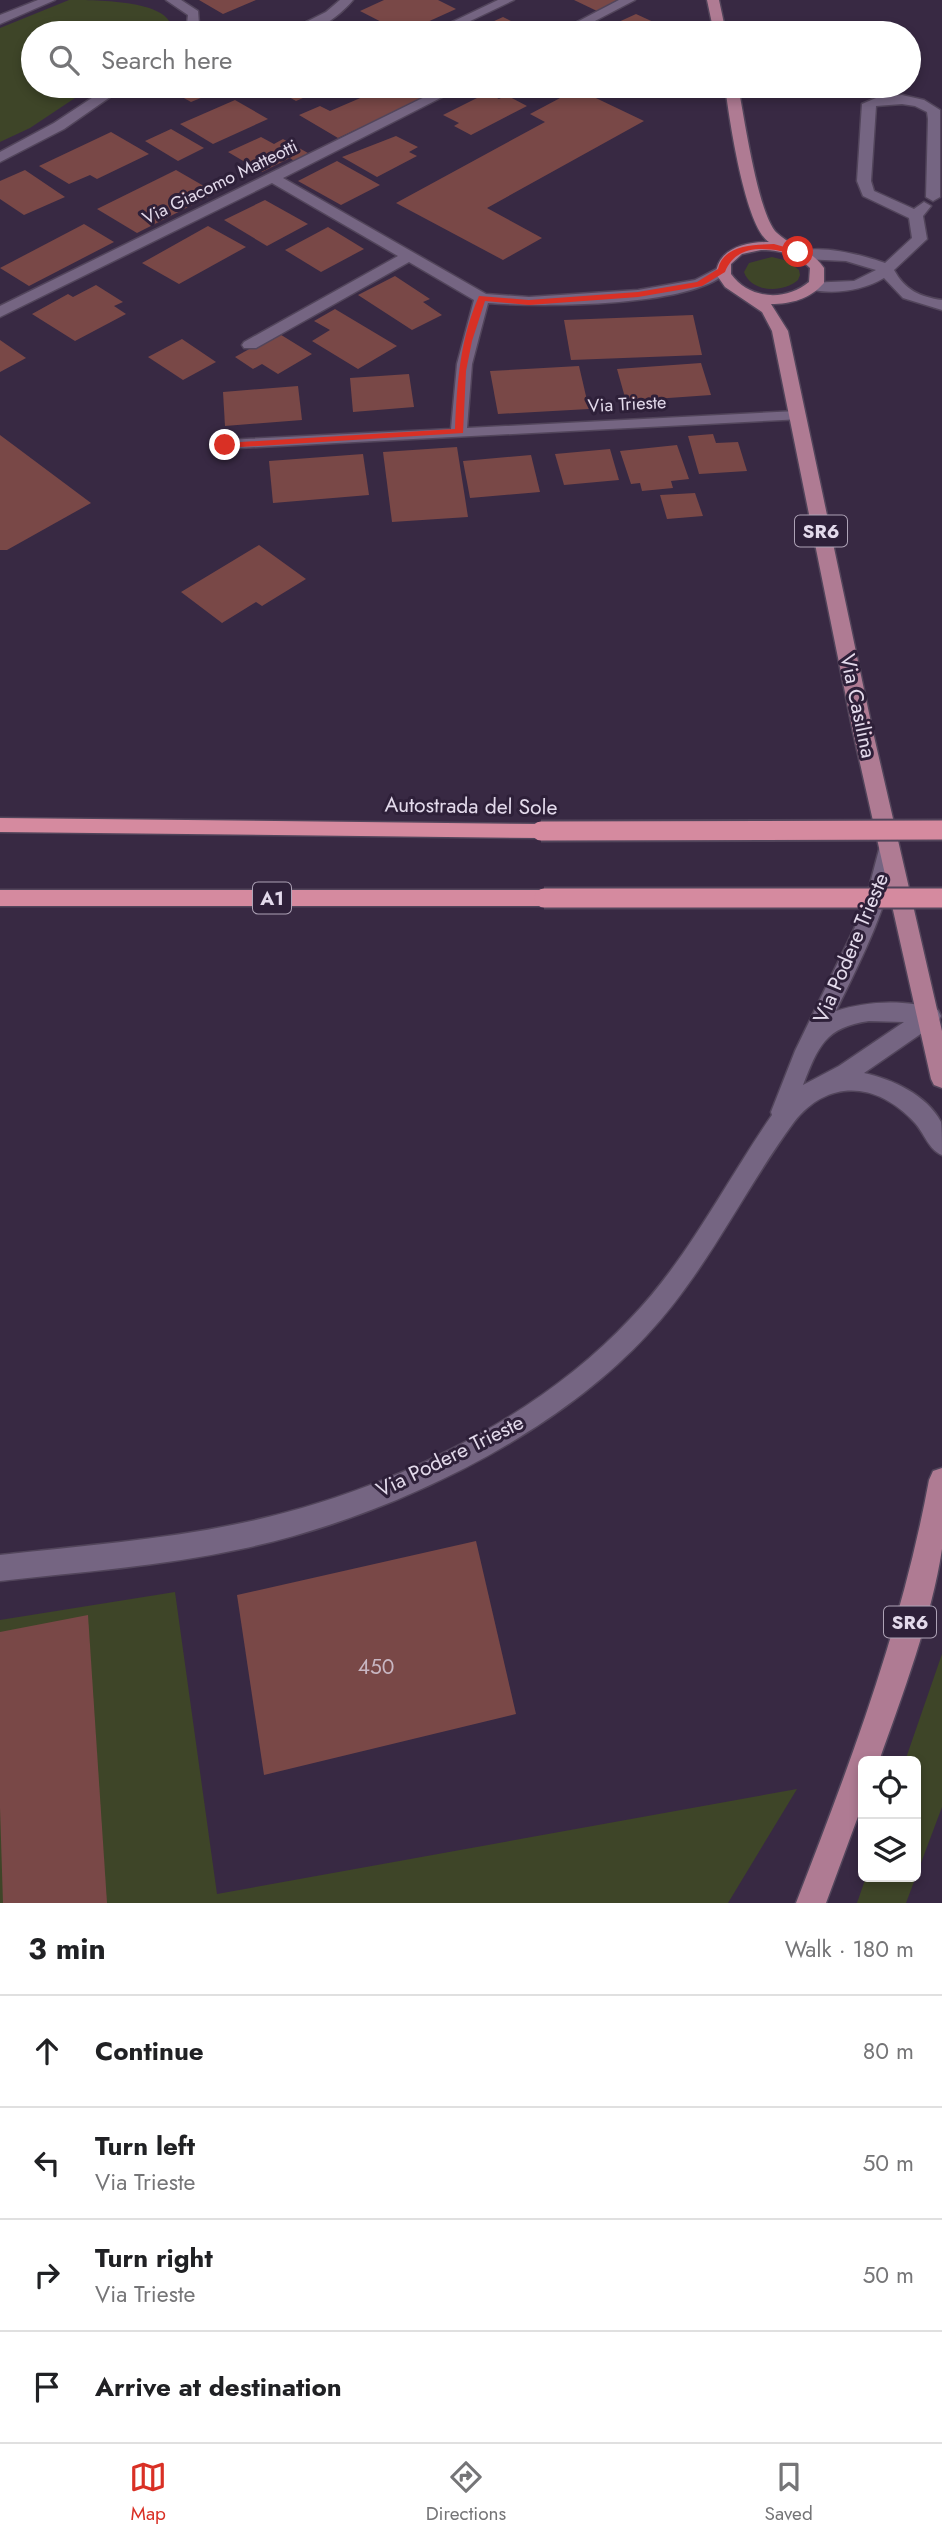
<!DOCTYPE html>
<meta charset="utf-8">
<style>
:root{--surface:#fff;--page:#f6f6f6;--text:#202124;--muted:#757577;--line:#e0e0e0;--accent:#d93025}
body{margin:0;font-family:Jost,sans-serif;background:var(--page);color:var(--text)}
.controls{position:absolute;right:21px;bottom:21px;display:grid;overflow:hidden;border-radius:10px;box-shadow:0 4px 10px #0003}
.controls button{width:63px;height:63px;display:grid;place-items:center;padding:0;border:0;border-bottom:2px solid var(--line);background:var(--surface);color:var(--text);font:35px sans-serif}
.stop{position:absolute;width:21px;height:21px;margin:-16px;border:5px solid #d93025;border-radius:50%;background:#fff}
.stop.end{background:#d93025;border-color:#fff;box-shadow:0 2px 7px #0008}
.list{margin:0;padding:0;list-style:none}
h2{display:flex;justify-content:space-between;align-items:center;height:91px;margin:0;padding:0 28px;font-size:30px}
h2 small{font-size:23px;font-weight:400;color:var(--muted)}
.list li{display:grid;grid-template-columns:46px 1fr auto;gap:21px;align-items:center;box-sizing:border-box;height:112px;padding:0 28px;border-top:2px solid var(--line)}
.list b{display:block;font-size:26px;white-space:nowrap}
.list p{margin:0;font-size:23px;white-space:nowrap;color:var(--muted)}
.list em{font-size:23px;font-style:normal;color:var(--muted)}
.icon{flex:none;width:38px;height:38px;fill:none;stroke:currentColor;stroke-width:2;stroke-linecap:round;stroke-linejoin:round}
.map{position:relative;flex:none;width:942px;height:1903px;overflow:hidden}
.search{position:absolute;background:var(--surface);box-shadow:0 4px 10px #0003;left:21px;right:21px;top:21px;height:77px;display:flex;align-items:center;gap:18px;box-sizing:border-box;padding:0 24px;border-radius:38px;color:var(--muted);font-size:26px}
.sheet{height:539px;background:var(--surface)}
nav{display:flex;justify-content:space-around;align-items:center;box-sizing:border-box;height:98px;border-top:2px solid var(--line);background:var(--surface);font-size:19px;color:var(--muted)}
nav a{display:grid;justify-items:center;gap:4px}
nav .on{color:var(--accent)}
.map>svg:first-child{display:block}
.green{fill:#3e4528}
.building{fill:#794847}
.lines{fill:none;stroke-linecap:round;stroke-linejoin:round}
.minor-casing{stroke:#52455b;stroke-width:3}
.major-casing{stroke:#52455b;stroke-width:3}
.highway-casing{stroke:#52455b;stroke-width:3}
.minor{fill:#756582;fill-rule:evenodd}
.major{fill:#af7b93;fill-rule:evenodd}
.highway{fill:#d58a9f;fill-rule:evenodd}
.highway-bridge-casing{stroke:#52455b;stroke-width:23;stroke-linecap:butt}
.highway-bridge{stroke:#d58a9f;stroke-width:19}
.route{fill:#d93025}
.labels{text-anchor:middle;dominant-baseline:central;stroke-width:6;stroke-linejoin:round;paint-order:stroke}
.far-street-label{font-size:18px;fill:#e3daeb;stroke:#2e2039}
.shield{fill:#2e2039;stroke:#ada2b6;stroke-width:2}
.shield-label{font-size:19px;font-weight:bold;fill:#e3daeb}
.street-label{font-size:21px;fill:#e3daeb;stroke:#2e2039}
.near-number-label{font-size:21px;fill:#c8b6c2}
</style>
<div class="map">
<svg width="942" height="1903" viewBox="0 0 942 1903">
<rect width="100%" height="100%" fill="#382943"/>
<!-- green -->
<g class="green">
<path d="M69,0C96,0 177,0 171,32L33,33V86H93L30,128L0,142V28Z"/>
<path d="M772,257L788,261L799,270L800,275L798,280C784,293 751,293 744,272L749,263Z"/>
<path d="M175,1592L217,1894L797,1789L728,1903H0V1620Z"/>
<path d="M942,1654V1807L906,1903H857L866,1877H916V1761H905Z"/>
</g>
<!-- building -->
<g class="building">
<path d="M199,0H256L223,14Z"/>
<path d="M384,0H438L456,9L403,33L360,11Z"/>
<path d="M574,0H622L597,11Z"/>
<path d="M636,14L673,31L668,33H608L601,30Z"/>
<path d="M503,17L534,33H468Z"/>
<path d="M191,86H201L213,93L191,102L175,93Z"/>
<path d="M270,86H331L296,101Z"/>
<path d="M357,86H429L439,91L338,138L299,115L320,106L330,111L365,96L352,88Z"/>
<path d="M577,89L644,121L487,208L542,238L503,260L396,203L545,122L530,114Z"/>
<path d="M487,93L499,99L506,95L527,106L471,135L454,126L459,123L443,115Z"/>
<path d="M235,100L268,119L213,144L180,124Z"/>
<path d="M171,129L204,148L178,161L145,141Z"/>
<path d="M111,132L149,154L97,179L90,175L69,184L39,166Z"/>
<path d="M396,136L418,147L409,152L417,156L377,177L342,157Z"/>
<path d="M261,137L274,144L283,139L308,153L294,161L290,158L262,172L228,152Z"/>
<path d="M337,161L380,185L341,205L298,181Z"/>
<path d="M25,170L65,197L24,215L0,199V181Z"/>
<path d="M176,170L216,193L137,233L97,209Z"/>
<path d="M265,200L308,224L267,246L224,220Z"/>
<path d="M84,224L114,242L29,286L0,268Z"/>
<path d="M208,226L246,247L179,284L142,263Z"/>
<path d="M328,227L364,249L321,272L285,250Z"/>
<path d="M395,276L430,299L423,302L442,315L412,330L358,295Z"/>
<path d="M96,285L123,302L114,306L126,314L75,341L32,314L68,294L73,297Z"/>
<path d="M335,309L397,346L358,369L312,341L330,330L314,321Z"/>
<path d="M693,315L702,355L571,360L564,320Z"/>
<path d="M278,333L312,354L278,374L262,364L253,369L235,357Z"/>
<path d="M182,339L216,362L183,380L148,357Z"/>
<path d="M0,340L26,358L0,372Z"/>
<path d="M701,363L711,395L626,401L617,369Z"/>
<path d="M579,366L589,409L498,414L490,371Z"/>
<path d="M409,374L414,407L353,412L350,378Z"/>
<path d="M298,386L302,420L225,426L223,392Z"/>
<path d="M713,434L716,443L738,442L747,471L699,474L688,436Z"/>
<path d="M0,435L91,503L7,550H0Z"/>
<path d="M677,445L689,479L671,481L673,488L642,491L640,483L631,484L620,451Z"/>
<path d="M457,447L468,517L392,522L383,452Z"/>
<path d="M610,449L619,480L564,485L555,454Z"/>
<path d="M363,454L369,495L273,503L269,461Z"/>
<path d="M531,455L540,492L470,498L463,461Z"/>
<path d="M695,493L703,516L667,519L660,495Z"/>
<path d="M259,545L306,579L262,606L256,602L222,623L181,592Z"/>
<path d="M476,1541L516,1714L264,1775L237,1595Z"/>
<path d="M88,1615L107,1903H3L0,1808V1632Z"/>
</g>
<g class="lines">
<defs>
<g id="minor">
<path d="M38,0H55L0,24V15Z"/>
<path d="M166,0H181L198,11L199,24L192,33H180L187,24L188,15Z"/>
<path d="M340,0H353C342,13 319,33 300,31V25L326,12Z"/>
<path d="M498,0H514L445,33H429Z"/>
<path d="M619,0H635L572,33H556Z"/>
<path d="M110,86H126L64,129L0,162V152L54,123Z"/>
<path d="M447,86H464L283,178L486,294L529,297L638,290L695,280L722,266L729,270C696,308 538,307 488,303L472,364L467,428L797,411L805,416L803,419L219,449L217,445L225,440L451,429L457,364L474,300L409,262L256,348H244L242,345L244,342L398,256L272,183L0,317V306Z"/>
<path d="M902,95L924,100L940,110V197L933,201L926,197L928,119L927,112L915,106L902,104L876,106L871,181L874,191L914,209L924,202L931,206L923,216L927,239L894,270C905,290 920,297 942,300V310L903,298L884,278C862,291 833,295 808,289L805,286L808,283L854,281L876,270L846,261L803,259L796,255C811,241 866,256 885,263L912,238L909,218L863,196L857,181L862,104L876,98Z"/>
<path d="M888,839L895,842L898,847C889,906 862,958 836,1011C867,1001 906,999 938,1010L941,1016L938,1022L864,1073C892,1079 927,1095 941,1122C942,1130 942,1145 942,1155C929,1150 924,1133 915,1123C877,1082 829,1078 794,1122C743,1191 707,1271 647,1335C549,1441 382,1519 241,1549C162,1566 80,1572 0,1581V1555C81,1546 162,1540 242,1523C380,1494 533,1423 630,1319C688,1259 725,1183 772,1115L771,1112L795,1051L856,925L866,899L881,842ZM869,1021L904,1022L839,1066L803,1085C818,1047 825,1027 869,1021Z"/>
</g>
<g id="major">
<path d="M707,0H719L726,33H714Z"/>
<path d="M725,86H738C744,115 758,216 777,233C792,247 812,250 824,268V283C810,299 791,304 771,304L788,331L873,732L942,1031V1088L934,1085L931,1079L853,732L772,331L762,312L725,287L716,274C718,248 746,242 769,242C745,227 729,117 725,86ZM761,250C780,250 796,254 810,268L809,282C785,302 749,299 731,274V264L742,254Z"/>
<path d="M942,1468C942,1494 942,1523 942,1549C932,1616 902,1697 879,1761H863V1803L826,1903H796C850,1764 902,1627 929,1480L933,1471Z"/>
</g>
<g id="highway">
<path d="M0,818L541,824L548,826L551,831L548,836L541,838L0,832Z"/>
<path d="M0,890H544L551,892L554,898L551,904L544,906H0Z"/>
</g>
</defs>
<!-- minor casing -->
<use href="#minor" class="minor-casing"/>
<!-- major casing -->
<use href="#major" class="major-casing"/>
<!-- highway casing -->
<use href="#highway" class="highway-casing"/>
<!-- minor -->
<use href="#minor" class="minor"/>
<!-- major -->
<use href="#major" class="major"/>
<!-- highway -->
<use href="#highway" class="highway"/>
<defs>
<g id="highway-bridge">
<path d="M541,831L942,830"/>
<path d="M544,898H942"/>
</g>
</defs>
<!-- highway-bridge casing -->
<use href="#highway-bridge" class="highway-bridge-casing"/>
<!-- highway-bridge -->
<use href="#highway-bridge" class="highway-bridge"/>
</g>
<!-- route -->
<path class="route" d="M774,244L802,252L798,255C772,248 737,241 725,272L702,286L638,297L529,305L485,301L472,341L466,371L463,433L225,448L220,445L225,443L455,429C457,383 460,339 479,296L529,300L638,292L697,282L718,269C724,244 754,245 774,244Z"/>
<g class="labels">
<!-- far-street labels -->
<g class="far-street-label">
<text transform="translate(220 182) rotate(-26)">Via Giacomo Matteotti</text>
<text transform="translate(627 404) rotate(-3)">Via Trieste</text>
</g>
<!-- shield labels -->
<g class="shield">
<rect x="795" y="515.5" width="52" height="31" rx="5"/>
<rect x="253" y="882.5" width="38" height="31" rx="5"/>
<rect x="884" y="1606.5" width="52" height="31" rx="5"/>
</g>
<g class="shield-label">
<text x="821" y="531">SR6</text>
<text x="272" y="898">A1</text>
<text x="910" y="1622">SR6</text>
</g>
<!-- street labels -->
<g class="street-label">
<text transform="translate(858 706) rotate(78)">Via Casilina</text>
<text transform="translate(471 806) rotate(1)">Autostrada del Sole</text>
<text transform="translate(851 948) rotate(-67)">Via Podere Trieste</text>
<text transform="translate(450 1456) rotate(-26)">Via Podere Trieste</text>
</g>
<!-- near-number labels -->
<g class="near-number-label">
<text x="376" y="1667">450</text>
</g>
</g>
</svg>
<div class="controls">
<button><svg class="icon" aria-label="locate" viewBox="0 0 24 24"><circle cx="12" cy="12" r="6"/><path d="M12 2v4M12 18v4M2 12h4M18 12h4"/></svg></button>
<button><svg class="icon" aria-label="layers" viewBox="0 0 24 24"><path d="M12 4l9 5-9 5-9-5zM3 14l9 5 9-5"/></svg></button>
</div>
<div class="stop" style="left:798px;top:252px"></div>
<div class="stop end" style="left:225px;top:445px"></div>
<div class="search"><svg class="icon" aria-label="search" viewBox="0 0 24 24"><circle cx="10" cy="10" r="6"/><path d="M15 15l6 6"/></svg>Search here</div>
</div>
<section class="sheet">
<h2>3 min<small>Walk · 180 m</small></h2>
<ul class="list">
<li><svg class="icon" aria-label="ahead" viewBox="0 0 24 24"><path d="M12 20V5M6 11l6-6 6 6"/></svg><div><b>Continue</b></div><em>80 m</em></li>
<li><svg class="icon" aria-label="left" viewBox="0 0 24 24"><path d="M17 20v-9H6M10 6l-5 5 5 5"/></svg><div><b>Turn left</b><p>Via Trieste</p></div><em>50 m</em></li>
<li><svg class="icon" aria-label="right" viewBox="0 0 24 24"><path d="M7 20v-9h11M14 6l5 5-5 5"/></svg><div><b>Turn right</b><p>Via Trieste</p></div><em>50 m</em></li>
<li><svg class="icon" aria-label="arrive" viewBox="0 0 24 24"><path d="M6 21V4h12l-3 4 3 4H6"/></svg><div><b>Arrive at destination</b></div></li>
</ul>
</section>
<nav>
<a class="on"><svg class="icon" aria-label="map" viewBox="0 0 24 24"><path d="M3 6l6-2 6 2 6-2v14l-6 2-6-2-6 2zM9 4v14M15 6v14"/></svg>Map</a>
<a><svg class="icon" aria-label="directions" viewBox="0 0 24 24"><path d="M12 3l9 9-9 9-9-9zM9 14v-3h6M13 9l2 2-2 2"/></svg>Directions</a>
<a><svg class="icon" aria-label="saved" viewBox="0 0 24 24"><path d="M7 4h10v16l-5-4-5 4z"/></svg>Saved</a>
</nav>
